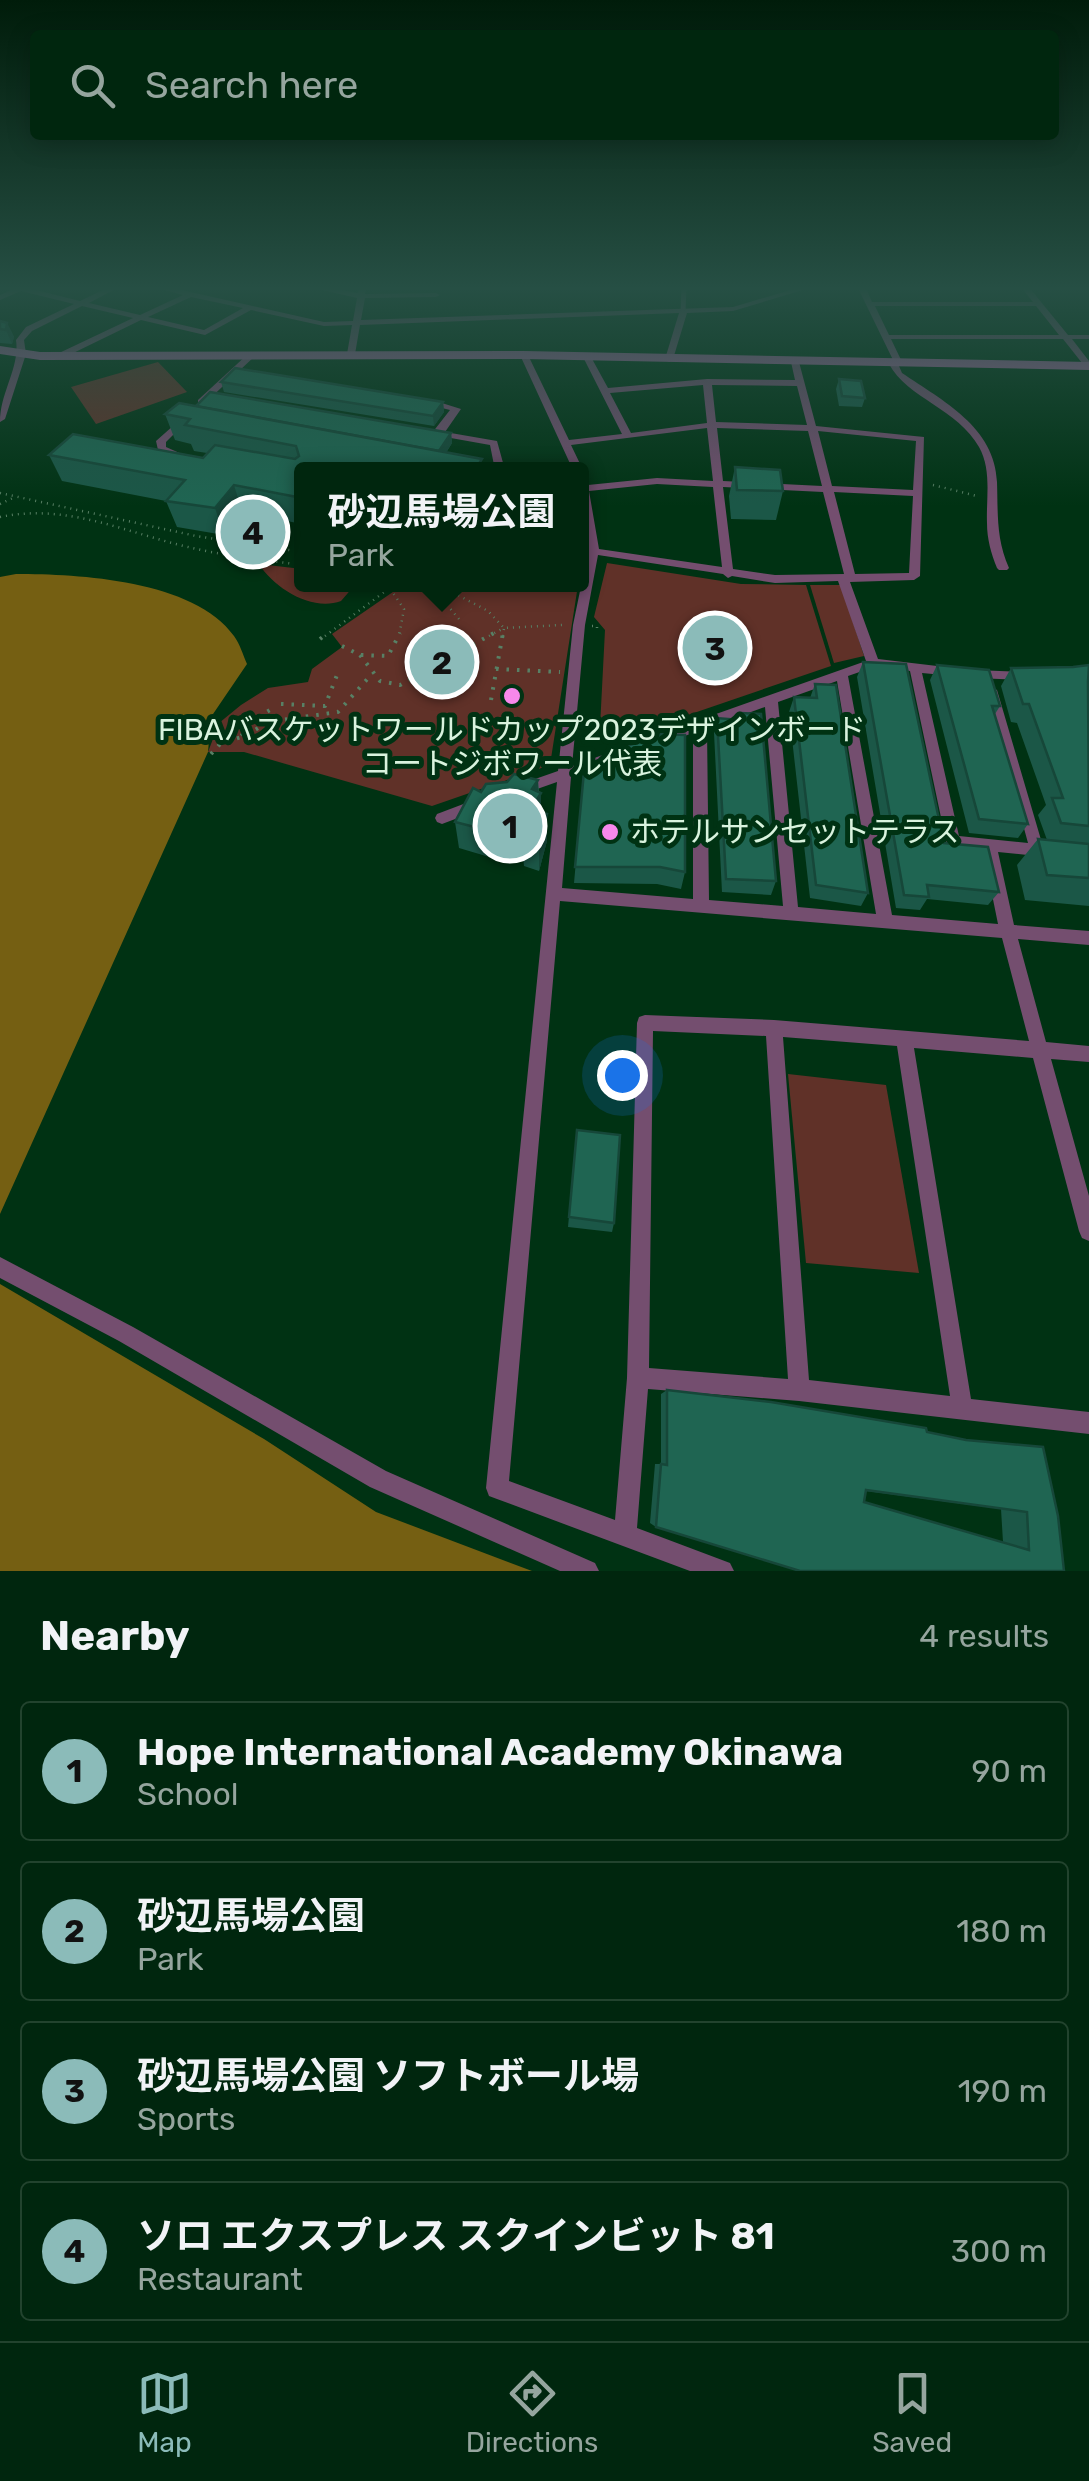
<!DOCTYPE html>
<meta charset="utf-8">
<style>
:root{--surface:#00260e;--page:#0a2e17;--text:#f1f3f6;--muted:#95a59e;--line:#22432e;--accent:#8bbbb9}
body{margin:0;font-family:Rubik,"Noto Sans JP",sans-serif;background:var(--page);color:var(--text)}
.you{position:absolute;left:622px;top:1075px;width:35px;height:35px;margin:-25px;border:8px solid #fff;border-radius:50%;background:#1a73e8;box-shadow:0 0 0 15px #1a73e833}
.badge{display:grid;place-items:center;width:65px;height:65px;border-radius:50%;background:var(--accent);color:#111;font-size:32px;font-weight:700}
.pin{position:absolute;translate:-50% -50%;border:5px solid #fff;box-shadow:0 2px 10px #0006}
.popup{position:absolute;left:294px;top:462px;width:295px;height:130px;box-sizing:border-box;display:grid;place-content:center;border-radius:10px;background:var(--surface);filter:drop-shadow(0 2px 8px #0005);font-size:32px;white-space:nowrap;color:var(--muted)}
.popup b{font-size:38px;color:var(--text)}
.popup::after{content:'';position:absolute;left:50%;top:100%;margin-left:-20px;border:20px solid transparent;border-top-color:var(--surface)}
.list{margin:0;padding:0;list-style:none}
h2{display:flex;justify-content:space-between;align-items:center;height:130px;margin:0;padding:0 40px;font-size:42px}
h2 small{font-size:32px;font-weight:400;color:var(--muted)}
.list li{display:grid;grid-template-columns:65px 1fr auto;gap:30px;align-items:center;box-sizing:border-box;height:140px;margin:0 20px 20px;padding:0 20px;border:2px solid var(--line);border-radius:10px}
.list b{display:block;font-size:38px;white-space:nowrap}
.list p{margin:0;font-size:32px;white-space:nowrap;color:var(--muted)}
.list em{font-size:32px;font-style:normal;color:var(--muted)}
.icon{flex:none;width:55px;height:55px;fill:none;stroke:currentColor;stroke-width:2;stroke-linecap:round;stroke-linejoin:round}
.map{position:relative;flex:none;width:1089px;height:1571px;overflow:hidden}
.search{position:absolute;background:var(--surface);box-shadow:0 5px 25px #0003;left:30px;right:30px;top:30px;height:110px;display:flex;align-items:center;gap:25px;box-sizing:border-box;padding:0 35px;border-radius:10px;color:var(--muted);font-size:38px}
.sheet{height:770px;background:var(--surface)}
nav{display:flex;justify-content:space-around;align-items:center;box-sizing:border-box;height:140px;border-top:2px solid var(--line);background:var(--surface);font-size:28px;color:var(--muted)}
nav a{display:grid;justify-items:center;gap:5px}
nav .on{color:var(--accent)}
.map>svg:first-child{display:block}
.green{fill:#603128}
.water{fill:#755f12}
.lines{fill:none;stroke-linecap:round;stroke-linejoin:round}
.path-far1{stroke:#588065;stroke-width:2.5;stroke-dasharray:1 5;stroke-linecap:butt}
.path{stroke:#588065;stroke-width:4;stroke-dasharray:2.5 8;stroke-linecap:butt}
.lane{stroke:#744e6f;stroke-width:5}
.street{fill:#744e6f;fill-rule:evenodd}
.secondary{fill:#9e6297;fill-rule:evenodd}
.wall{fill:#1b5747;fill-rule:evenodd}
.shaded-wall{fill:#164739}
.building{fill:#1f6552;stroke:#164739;stroke-width:2.5;fill-rule:evenodd}
.poi-dot{fill:#f788eb;stroke:#003213;stroke-width:4}
.labels{text-anchor:middle;dominant-baseline:central;stroke-width:10;stroke-linejoin:round;paint-order:stroke}
.poi-label{font-size:30px;fill:#d9f3de;stroke:#003213}
</style>
<div class="map">
<svg width="1089" height="1571" viewBox="0 0 1089 1571">
<rect width="100%" height="100%" fill="#003213"/>
<!-- green -->
<g class="green">
<path d="M158,362L187,392L96,424L71,387Z"/>
<path d="M607,563L741,584L806,585L831,666L609,742L600,727L605,630L594,617Z"/>
<path d="M259,564L302,569V584L354,586L341,601C312,612 274,588 259,564Z"/>
<path d="M403,585H578L550,765L432,806L244,752H208L219,723L241,705L268,688L308,682L312,669L342,647L332,634Z"/>
<path d="M810,585H841L864,656L834,663Z"/>
<path d="M788,1074L886,1085L919,1273L806,1263Z"/>
</g>
<!-- water -->
<g class="water">
<path d="M16,574C79,574 194,580 234,636C240,644 243,655 247,664L211,717L208,752L0,1214V577Z"/>
<path d="M0,1284L264,1439L376,1512L532,1571H0Z"/>
</g>
<g class="lines">
<!-- path-far1 -->
<g class="path-far1">
<path d="M933,485L977,496"/>
<path d="M0,493L196,536L302,552"/>
<path d="M0,504L13,498"/>
<path d="M0,517C67,503 124,532 188,547C225,556 264,560 302,565"/>
<path d="M387,584L404,609L399,636"/>
<path d="M437,584L488,611L504,628L562,625"/>
<path d="M456,587L447,590V605L459,619"/>
<path d="M592,626H597V633"/>
<path d="M325,636L391,587"/>
<path d="M489,636L504,628L503,636"/>
</g>
<!-- path -->
<g class="path">
<path d="M320,639L328,633"/>
<path d="M342,646L360,655L388,656L400,633"/>
<path d="M360,655L380,681L400,685L494,633"/>
<path d="M496,669L560,672"/>
<path d="M491,700L503,633"/>
<path d="M281,704L325,706L337,675"/>
<path d="M243,735L238,729L270,710"/>
<path d="M268,735L279,738"/>
<path d="M211,754L221,743L245,736L268,722L338,712L370,676"/>
</g>
<!-- lane -->
<path class="lane" d="M683,312L684,286"/>
<!-- street -->
<g class="street">
<path d="M21,286H31L28,288L80,301L111,286H121L89,303L140,315L183,295L150,286H164L324,322L353,321L357,298L305,286H320L358,293L359,286H367L365,294L436,293L440,295L436,297L365,298L361,320L733,307L804,286H816L733,311L687,313L673,359L669,362L665,359L679,313L360,325L355,354L351,357L347,354L352,325L324,326L251,310L205,335L141,320L63,358H57V354L133,318L82,306L32,331L24,340L26,354L5,419L0,422C0,392 20,368 16,340L26,327L74,304L21,291L0,300V295ZM191,297L243,308L204,330L148,317Z"/>
<path d="M857,286H865L872,302H1033L1020,286H1028L1068,335H1089V339H1072L1089,361V369L1086,368L1063,339H891L903,364L899,366L902,373C943,401 995,427 997,482C998,513 996,539 1009,568L1007,570H999L997,568C991,553 987,539 987,523C986,498 992,470 979,447C958,409 907,398 889,364L894,362ZM875,306H1036L1059,335H889Z"/>
<path d="M249,353L256,355L204,404H198V400Z"/>
<path d="M521,353L528,355L569,440L622,434L583,357L587,354L591,357L608,388L707,379L795,380L791,362L795,359L799,362L816,426L924,437L920,576L914,580L850,582L878,659L954,668L960,672L954,676L922,673L959,836L1028,843L987,693L993,688L997,690L1044,850L1042,854L1037,856L998,852L1014,925L1089,931V945L1018,939L1046,1042L1089,1046V1062L1051,1059L1089,1196V1241L1082,1238L1079,1231L1033,1058L914,1048L971,1399L1089,1412V1434L799,1401L648,1389L637,1528L730,1563L734,1571H690L497,1499L489,1496L486,1488L557,782L523,794L518,793L516,789L518,785L558,771L573,625L589,547L582,508V475L587,478L588,485L657,478L713,481L707,428L571,445L583,470H573L520,355ZM703,385L707,423L631,433L610,393ZM712,385L797,386L807,425L716,422ZM717,428L808,431L822,486L723,481ZM818,431L916,441L913,490L832,486ZM657,484L713,487L722,567L599,549L589,491ZM723,487L823,492L844,574L775,575L733,569ZM834,492L913,496L909,573L855,574ZM598,555L723,574L728,578L732,576L775,583L838,581L866,661L654,736L652,740L659,745L693,733V899L562,888L571,777L644,751L646,747L639,742L572,766L585,625ZM874,667L910,671L946,841L948,845L983,850L998,924L892,915L848,676ZM837,681L876,914L798,907L778,702ZM765,707L783,906L709,900L707,728ZM560,901L1002,938L1029,1041L774,1020L645,1015L639,1017L637,1023L627,1378L615,1520L509,1481ZM653,1031L766,1036L788,1379L649,1368ZM783,1037L897,1046L950,1396L809,1380Z"/>
<path d="M429,399L461,409L445,432L497,441L505,470H495L490,445L434,435L432,433L450,410L426,404L425,402Z"/>
<path d="M182,418L187,421L166,442V447L184,455L186,457L181,460L158,450L156,441Z"/>
<path d="M975,670L1024,672L1030,676L1024,680L975,678L969,674Z"/>
<path d="M474,800L479,802L481,806L479,810L442,824L437,822L435,818L437,814Z"/>
<path d="M0,1257L133,1327L386,1471L595,1563L599,1571H560L370,1487L119,1341L0,1278Z"/>
</g>
<!-- secondary -->
<path class="secondary" d="M0,346L40,352L524,351L1089,362V370L524,359L40,360L0,354Z"/>
</g>
<!-- wall -->
<g class="wall">
<path d="M0,321L7,323L14,337L12,344L0,343Z"/>
<path d="M839,379L865,398L862,407L839,406L836,389Z"/>
<path d="M221,382L443,402L444,412L434,426L224,392Z"/>
<path d="M196,406L451,433L452,443L446,453L302,470V524L242,512L224,535L177,527L166,501L62,481L49,455L203,458L207,453L194,451L191,444L175,440L165,414Z"/>
<path d="M735,467L783,491L776,520L731,519L729,496Z"/>
<path d="M863,662L944,843L999,892L988,905L927,899L920,910L896,908L857,677Z"/>
<path d="M937,665L1000,706L995,714L1028,824L1018,838L969,833L930,680Z"/>
<path d="M1089,665V906L1025,900L1017,865L1038,839L1047,840L1038,815L1046,805L1017,723L1011,722L1001,686L1011,668L1073,667Z"/>
<path d="M815,684L868,893L861,906L810,898L789,712L794,697L810,698Z"/>
<path d="M740,713L776,881L771,895L722,892L714,733L717,718L738,719Z"/>
<path d="M585,761L685,872L681,889L657,884L574,883Z"/>
<path d="M538,780L541,813L547,841L539,871L524,866L523,856L501,849L496,859L459,848L455,822L481,792Z"/>
<path d="M577,1130L614,1223L612,1232L568,1227Z"/>
<path d="M667,1390L966,1440L1043,1447L1064,1571L656,1527L650,1523L655,1464H661V1394ZM866,1491L1001,1509L1003,1542L864,1502Z"/>
</g>
<!-- shaded-wall -->
<g class="shaded-wall">
<path d="M7,323L14,337L12,344L6,330Z"/>
<path d="M443,402L444,412L434,426L433,416Z"/>
<path d="M451,433L452,443L439,463L438,453Z"/>
<path d="M234,485L242,512L224,535L215,508Z"/>
<path d="M538,780V798L541,793V820L532,837V789Z"/>
<path d="M547,814V841L539,871V845Z"/>
<path d="M500,822L501,849L496,859L494,832Z"/>
</g>
<!-- building -->
<g class="building">
<path d="M0,321L7,323L6,330L0,329Z"/>
<path d="M235,368L443,402L433,416L221,382Z"/>
<path d="M839,379L861,381L865,398L842,396Z"/>
<path d="M210,392L451,433L439,451L196,406Z"/>
<path d="M179,403L482,459L475,470H302V498L234,485L215,508L166,501L185,480L49,455L73,434L203,458L215,445L295,459L299,456L296,446L185,425L190,419L165,414Z"/>
<path d="M735,467L780,470L783,491L737,490Z"/>
<path d="M863,662L906,664L944,843L988,847L999,892L927,885L929,897L904,895Z"/>
<path d="M937,665L989,670L1000,706H992L1028,824L979,819Z"/>
<path d="M1089,665L1088,682L1089,826L1061,823L1052,798H1063L1029,704H1023L1011,668L1073,667Z"/>
<path d="M815,684L836,685L868,893L816,885L794,697L817,698Z"/>
<path d="M740,713L761,714L776,881L726,879L717,718L740,720Z"/>
<path d="M662,734L685,735V872L660,867H575L585,761L621,762L624,747Z"/>
<path d="M514,774L538,780L532,789L541,793L531,810L547,814L539,845L523,840L525,830L500,822L494,832L455,822L473,788L481,792L486,784L507,782Z"/>
<path d="M1038,839L1089,844V878L1047,875Z"/>
<path d="M577,1130L620,1135L614,1223L569,1217Z"/>
<path d="M667,1390L771,1402L926,1428L927,1432L966,1440L1043,1447L1058,1516L1064,1571H800L656,1527L661,1464L667,1465ZM866,1490L1027,1512L1029,1550L864,1502Z"/>
</g>
<!-- sky -->
<linearGradient id="sky" x2="0" y2="1"><stop stop-color="#001c0a"/><stop offset="0.57" stop-color="#264f44"/><stop offset="1" stop-color="#264f44" stop-opacity="0"/></linearGradient>
<rect width="1089" height="506" fill="url(#sky)"/>
<!-- markers -->
<g class="poi-dot">
<circle cx="512" cy="696" r="10"/>
<circle cx="610" cy="832" r="10"/>
</g>
<g class="labels">
<!-- poi labels -->
<g class="poi-label">
<text x="512" y="730">FIBAバスケットワールドカップ2023デザインボード<tspan x="512" dy="34">コートジボワール代表</tspan></text>
<text x="630" y="832" text-anchor="start">ホテルサンセットテラス</text>
</g>
</g>
</svg>
<div class="you"></div>
<div class="pin badge" style="left:510px;top:826px">1</div>
<div class="pin badge" style="left:442px;top:662px">2</div>
<div class="popup"><b>砂辺馬場公園</b>Park</div>
<div class="pin badge" style="left:715px;top:648px">3</div>
<div class="pin badge" style="left:253px;top:532px">4</div>
<div class="search"><svg class="icon" aria-label="search" viewBox="0 0 24 24"><circle cx="10" cy="10" r="6"/><path d="M15 15l6 6"/></svg>Search here</div>
</div>
<section class="sheet">
<h2>Nearby<small>4 results</small></h2>
<ul class="list">
<li><span class="badge">1</span><div><b>Hope International Academy Okinawa</b><p>School</p></div><em>90 m</em></li>
<li><span class="badge">2</span><div><b>砂辺馬場公園</b><p>Park</p></div><em>180 m</em></li>
<li><span class="badge">3</span><div><b>砂辺馬場公園 ソフトボール場</b><p>Sports</p></div><em>190 m</em></li>
<li><span class="badge">4</span><div><b>ソロ エクスプレス スクインビット 81</b><p>Restaurant</p></div><em>300 m</em></li>
</ul>
</section>
<nav>
<a class="on"><svg class="icon" aria-label="map" viewBox="0 0 24 24"><path d="M3 6l6-2 6 2 6-2v14l-6 2-6-2-6 2zM9 4v14M15 6v14"/></svg>Map</a>
<a><svg class="icon" aria-label="directions" viewBox="0 0 24 24"><path d="M12 3l9 9-9 9-9-9zM9 14v-3h6M13 9l2 2-2 2"/></svg>Directions</a>
<a><svg class="icon" aria-label="saved" viewBox="0 0 24 24"><path d="M7 4h10v16l-5-4-5 4z"/></svg>Saved</a>
</nav>
